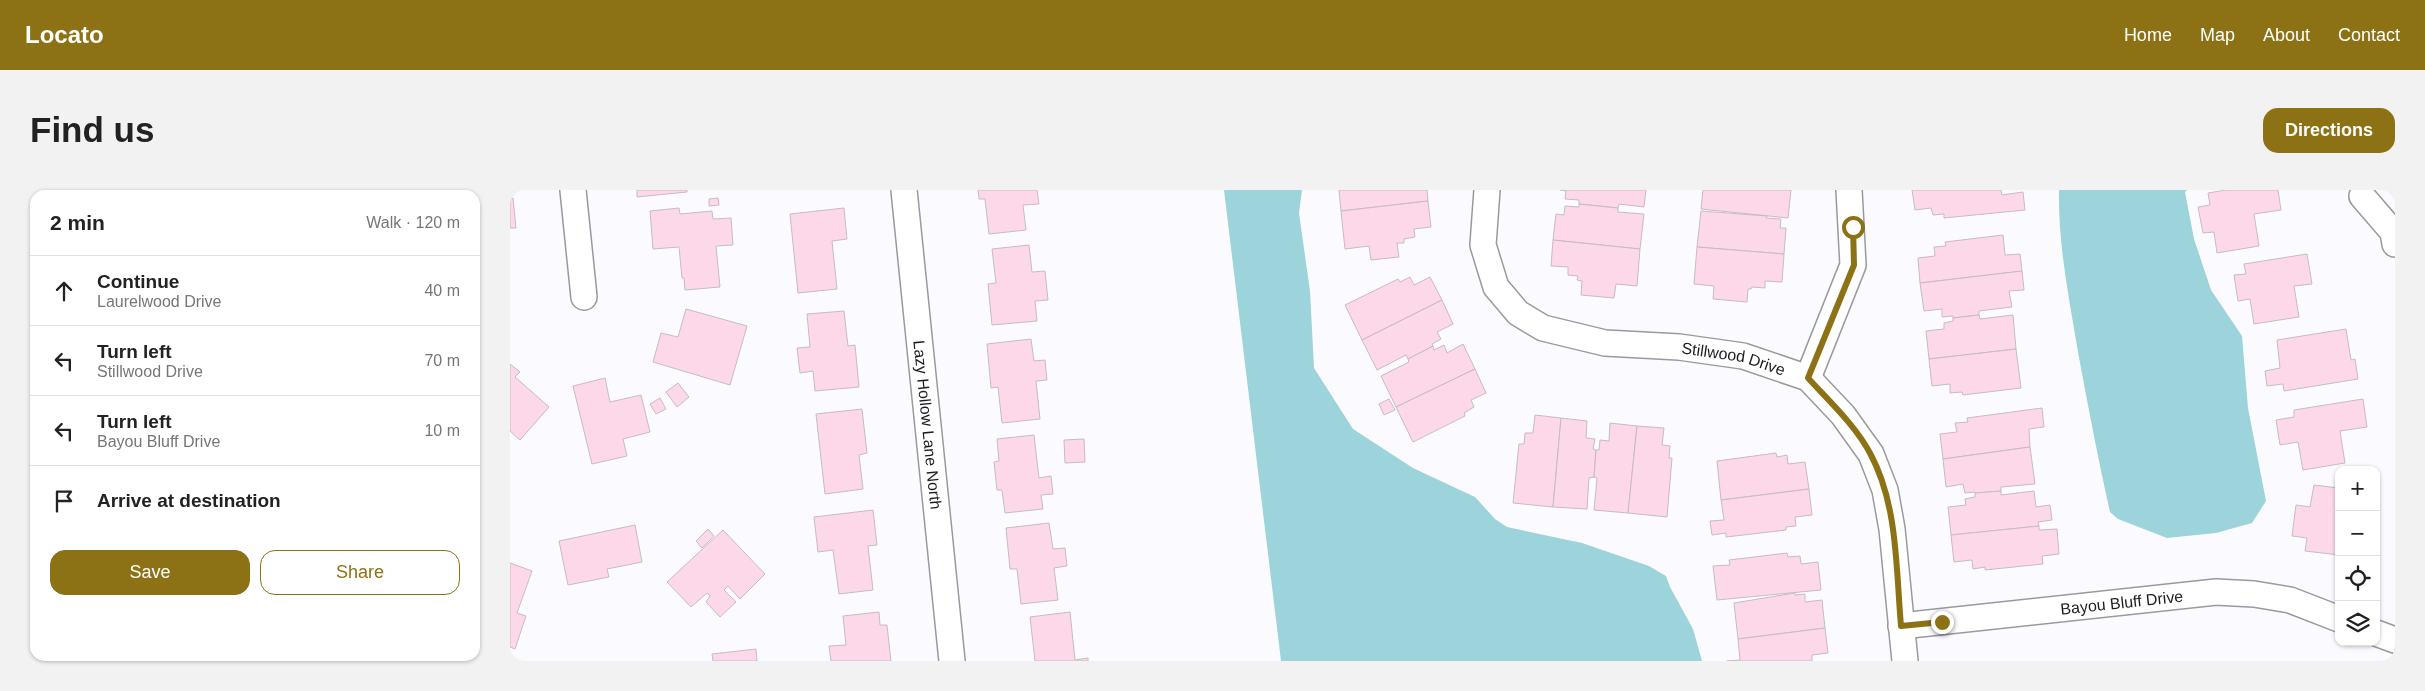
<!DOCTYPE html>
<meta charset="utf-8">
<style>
:root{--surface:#fff;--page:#f2f2f2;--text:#222;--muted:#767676;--line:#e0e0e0;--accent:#8d7215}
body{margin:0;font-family:Arial,sans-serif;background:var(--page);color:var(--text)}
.controls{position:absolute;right:15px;bottom:15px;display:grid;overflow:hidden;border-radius:10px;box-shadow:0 1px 4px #0004}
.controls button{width:45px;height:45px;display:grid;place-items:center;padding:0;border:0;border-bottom:1px solid var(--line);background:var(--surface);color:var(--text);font:25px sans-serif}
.stop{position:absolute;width:15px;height:15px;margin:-11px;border:4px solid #8d7215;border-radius:50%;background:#fff}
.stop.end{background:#8d7215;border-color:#fff;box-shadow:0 1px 5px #0008}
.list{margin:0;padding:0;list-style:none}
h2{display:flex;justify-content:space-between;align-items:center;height:65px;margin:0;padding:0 20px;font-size:21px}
h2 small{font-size:16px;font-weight:400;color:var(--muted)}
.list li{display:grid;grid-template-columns:32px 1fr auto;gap:15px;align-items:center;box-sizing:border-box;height:70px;padding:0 20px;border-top:1px solid var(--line)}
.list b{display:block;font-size:19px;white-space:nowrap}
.list p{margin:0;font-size:16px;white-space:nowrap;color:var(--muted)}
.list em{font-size:16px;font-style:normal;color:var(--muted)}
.actions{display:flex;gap:10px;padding:15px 20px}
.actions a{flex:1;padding:11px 0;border:1px solid var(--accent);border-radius:15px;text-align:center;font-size:18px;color:var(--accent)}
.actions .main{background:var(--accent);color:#fff}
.icon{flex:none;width:28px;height:28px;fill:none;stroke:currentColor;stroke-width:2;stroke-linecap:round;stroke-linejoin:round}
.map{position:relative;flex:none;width:1885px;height:471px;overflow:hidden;border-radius:15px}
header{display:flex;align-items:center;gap:30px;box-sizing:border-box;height:70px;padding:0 25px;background:var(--accent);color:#fff}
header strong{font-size:24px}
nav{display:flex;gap:28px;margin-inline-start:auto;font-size:18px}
.intro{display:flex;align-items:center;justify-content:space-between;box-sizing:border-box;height:120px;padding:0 30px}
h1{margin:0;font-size:35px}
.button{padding:12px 22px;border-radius:15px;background:var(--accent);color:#fff;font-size:18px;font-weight:700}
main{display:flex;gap:30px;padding:0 30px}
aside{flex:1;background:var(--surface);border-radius:15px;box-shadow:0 1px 4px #0004}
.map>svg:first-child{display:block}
.water{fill:#9dd3db}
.building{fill:#fdd8e8;stroke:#c6bcc0}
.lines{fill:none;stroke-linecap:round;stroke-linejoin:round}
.minor-casing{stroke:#9999a2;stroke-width:28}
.minor{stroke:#fff;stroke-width:25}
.route{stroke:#8d7215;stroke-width:6}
.labels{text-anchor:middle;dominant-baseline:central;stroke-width:4;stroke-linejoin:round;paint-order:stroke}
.street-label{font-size:16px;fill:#1d1d20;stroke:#fff}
</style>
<header>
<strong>Locato</strong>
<nav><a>Home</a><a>Map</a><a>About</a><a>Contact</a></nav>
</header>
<div class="intro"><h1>Find us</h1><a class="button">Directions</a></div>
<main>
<aside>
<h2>2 min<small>Walk · 120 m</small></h2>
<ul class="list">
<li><svg class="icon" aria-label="ahead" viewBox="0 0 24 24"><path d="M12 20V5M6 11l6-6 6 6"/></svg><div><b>Continue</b><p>Laurelwood Drive</p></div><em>40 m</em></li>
<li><svg class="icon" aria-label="left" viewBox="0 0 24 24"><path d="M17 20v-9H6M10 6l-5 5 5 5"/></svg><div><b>Turn left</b><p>Stillwood Drive</p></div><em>70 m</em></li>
<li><svg class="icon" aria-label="left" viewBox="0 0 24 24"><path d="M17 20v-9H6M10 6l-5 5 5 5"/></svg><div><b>Turn left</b><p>Bayou Bluff Drive</p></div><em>10 m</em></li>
<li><svg class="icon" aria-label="arrive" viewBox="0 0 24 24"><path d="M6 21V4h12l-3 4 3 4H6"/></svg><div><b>Arrive at destination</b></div></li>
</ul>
<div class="actions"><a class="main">Save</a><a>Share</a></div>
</aside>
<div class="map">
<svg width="1885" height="471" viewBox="0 0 1885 471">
<rect width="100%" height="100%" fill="#fbfbff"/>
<!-- water -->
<g class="water">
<path d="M714,0H792L789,23L800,101L804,178L843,239L903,278L965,307L985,329L997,337L1072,353L1139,376L1156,386L1160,397L1183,439L1192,471H771Z"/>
<path d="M1549,0H1677L1675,2L1684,49L1701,100L1732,146L1738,218L1756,311L1742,333L1706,343L1657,348L1608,329L1600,322C1588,269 1578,216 1568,162C1559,108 1548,55 1549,0Z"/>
</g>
<!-- building -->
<g class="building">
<path d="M127,0H177V2L127,7Z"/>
<path d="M468,0H527L529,14L513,15L516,40L479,44L475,9H469Z"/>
<path d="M829,0H917L918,11L831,21Z"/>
<path d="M1050,0H1136L1134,17L1109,14L1108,18L1069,14V10L1055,9L1056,1Z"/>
<path d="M1193,0H1281L1278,28L1191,19Z"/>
<path d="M1402,0H1491L1492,5L1513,2L1515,20L1434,28V24L1423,25L1421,18L1405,20Z"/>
<path d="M1716,0H1768L1771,20L1744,24L1749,56L1707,63L1704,42L1693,43L1688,17L1700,15L1698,3Z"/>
<path d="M3,8L6,38H0V9Z"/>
<path d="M208,8L209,15L199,16V9Z"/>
<path d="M918,11L921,37L904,39L905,47L894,49V53H887L889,67L861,70L859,56L835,59L831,21Z"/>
<path d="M1069,14L1108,18V22L1134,24L1130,59L1043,50L1046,24L1054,25L1055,16L1069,17Z"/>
<path d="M169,18L170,24L202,21L203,29L221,28L223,55L206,56L210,97L175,100L174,88H172L169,57L143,59L140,21Z"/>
<path d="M334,18L337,49L322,51L327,99L288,103L280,24Z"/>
<path d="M1191,21L1257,26L1256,28L1271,29L1270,38H1276L1274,64L1187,57Z"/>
<path d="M1493,45L1495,65L1510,64L1512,81L1410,93L1408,68L1425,66L1424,57L1436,56L1435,52Z"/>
<path d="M1043,50L1130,59L1127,96L1106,94L1104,108L1071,105L1072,91L1067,90L1068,86L1058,85V77L1041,76Z"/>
<path d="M519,55L522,82L535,81L538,110L525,111L527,131L482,135L478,94L486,93L482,59Z"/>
<path d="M1187,57L1274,64L1272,92L1255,91V98L1242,97L1241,99H1238L1237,112L1203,109L1204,96L1184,94Z"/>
<path d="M1797,64L1802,94L1784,96L1789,127L1744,134L1740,109L1728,111L1724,85L1736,84L1734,74Z"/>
<path d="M1512,81L1514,100L1499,101L1502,117L1469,121V125L1443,128V126L1432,127V119L1414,121L1410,93Z"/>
<path d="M900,87L904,95L920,87L932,110L852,150L835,115L888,89L890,92Z"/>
<path d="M932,110L943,134L927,142L931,149L922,154L923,156L898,169L896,165L867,180L852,150Z"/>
<path d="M176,119L237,136L220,195L143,172L151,143L168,147Z"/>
<path d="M334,121L338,156L345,155L349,197L305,201L303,181L290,183L287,158L300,157L297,124Z"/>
<path d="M1469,125L1470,129L1503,125L1506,159L1419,169L1416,141L1434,139V133L1443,131V128Z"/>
<path d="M1836,139L1841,170L1845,169L1848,189L1774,201L1773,194L1757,196L1755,181L1770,178L1767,150Z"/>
<path d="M521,149L524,171L535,170L537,190L526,191L530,229L492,233L488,197L481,198L477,154Z"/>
<path d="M953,154L965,179L886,217L871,186L899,172L898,169L923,156L924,160L934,155L937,163Z"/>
<path d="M1506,159L1511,198L1453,205L1452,202L1440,203V194L1422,196L1419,169Z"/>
<path d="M0,174L10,182L5,187L39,217L10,250L0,241Z"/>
<path d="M965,179L976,203L961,210L964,217L954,223L955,226L903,252L886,217Z"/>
<path d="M95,188L100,212L131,205L140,242L113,249L117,266L82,274L63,196Z"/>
<path d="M168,193L179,207L167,217L156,202Z"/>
<path d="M150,208L156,219L146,224L140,214Z"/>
<path d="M879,209L885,220L874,225L869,214Z"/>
<path d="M1853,209L1857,237L1830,241L1835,273L1793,280L1788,252L1770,255L1766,230L1784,227V220Z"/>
<path d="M1532,218L1534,237L1519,239L1520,257L1433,269L1430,244L1447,242L1445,233L1458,232L1457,228Z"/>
<path d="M352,219L357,263L349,265L353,299L315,304L306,224Z"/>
<path d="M1025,225L1051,228L1043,317L1003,313L1009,254H1014L1015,243H1023Z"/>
<path d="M1051,228L1077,231L1076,248L1085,249L1083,259L1086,260L1084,287L1079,288L1077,319L1043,317Z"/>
<path d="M1100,233L1127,236L1118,323L1084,320L1087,288L1084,287L1086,260H1089L1090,250L1099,251Z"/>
<path d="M1127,236L1154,238L1152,255L1160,256L1159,268H1162L1157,327L1118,323Z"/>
<path d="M524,245L529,288L541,286L543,304L531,305L533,319L495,323L492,300H487L484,272L489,271L487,249Z"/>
<path d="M574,249L575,272L555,273L554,250Z"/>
<path d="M1520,257L1525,294L1491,297V301L1465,303L1464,302L1455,303L1453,294L1436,297L1433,269Z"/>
<path d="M1266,263L1267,267L1277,265L1278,274L1295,272L1299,299L1211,310L1207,271Z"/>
<path d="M1804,295L1829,298V365L1795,361L1797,348L1782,346L1786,315L1800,317Z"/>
<path d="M1299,299L1302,325L1285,327L1286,336L1276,337V340L1216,347V343L1202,345L1200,331L1214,330L1211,310Z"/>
<path d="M1491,301V305L1524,301L1526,317L1540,315L1542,330L1528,332L1529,336L1441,345L1438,317L1456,315L1455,309L1465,307V303Z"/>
<path d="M363,320L367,355L358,356L363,400L329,404L323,360L308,362L304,327Z"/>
<path d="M539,333L543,359L555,358L557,376L544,378L548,410L511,414L507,379H500L496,338Z"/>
<path d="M125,335L132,372L97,379L99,387L58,395L49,351Z"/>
<path d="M1529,336V340L1547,339L1549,364L1532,366L1533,374L1475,380V377L1463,379L1462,370L1444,372L1441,345Z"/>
<path d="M198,339L204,346L192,358L186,351Z"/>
<path d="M213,340L255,384L230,409L218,396L214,400L226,412L210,427L196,412L200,406L197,403L181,417L157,392Z"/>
<path d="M1277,363L1278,367L1290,366L1291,374L1308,372L1311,400L1207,410L1203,376L1220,375L1219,370Z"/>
<path d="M0,373L22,381L7,423L16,426L5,459L0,457Z"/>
<path d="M1285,403V405L1295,404V412L1312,410L1315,438L1228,449L1224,413Z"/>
<path d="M369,422L370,435H377L381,471H321L319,456L336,455L333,426Z"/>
<path d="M560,422L565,470L578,468V471H525L520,427Z"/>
<path d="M1315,438L1318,463L1302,465V471H1217L1230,470L1228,449Z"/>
<path d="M246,459L247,471H203L202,464Z"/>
</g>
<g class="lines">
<defs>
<g id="minor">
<path d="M63,0L74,107"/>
<path id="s1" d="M394,0L442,471"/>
<path id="s2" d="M977,0L973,55L986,97L1008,123L1033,138L1095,153L1169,157L1233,166L1298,188L1333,225L1361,264L1375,300L1382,339L1395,471"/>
<path d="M1852,6L1883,42L1885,54"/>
<path d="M1298,188L1343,75L1339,0"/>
<path id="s3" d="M1391,436L1706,402L1744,404L1780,410L1829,429"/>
<path d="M1866,443L1885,450"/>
</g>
</defs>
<!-- minor casing -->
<use href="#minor" class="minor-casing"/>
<!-- minor -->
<use href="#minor" class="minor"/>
</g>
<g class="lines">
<!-- route -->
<path class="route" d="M1343,37L1344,75L1298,188C1320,212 1346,236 1361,265C1388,316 1386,380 1391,436L1432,432"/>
</g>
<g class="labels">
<!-- street labels -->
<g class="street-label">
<text stroke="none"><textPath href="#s2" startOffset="356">Stillwood Drive</textPath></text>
<text stroke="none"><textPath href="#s1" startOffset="236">Lazy Hollow Lane North</textPath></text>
<text stroke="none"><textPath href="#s3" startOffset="222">Bayou Bluff Drive</textPath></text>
</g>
</g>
</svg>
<div class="controls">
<button>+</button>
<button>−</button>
<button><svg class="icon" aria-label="locate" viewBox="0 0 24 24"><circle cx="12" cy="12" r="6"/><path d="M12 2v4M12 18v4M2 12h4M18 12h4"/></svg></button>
<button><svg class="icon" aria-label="layers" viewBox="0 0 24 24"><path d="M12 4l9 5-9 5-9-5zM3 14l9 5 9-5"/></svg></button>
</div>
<div class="stop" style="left:1343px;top:37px"></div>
<div class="stop end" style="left:1432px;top:432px"></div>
</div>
</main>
